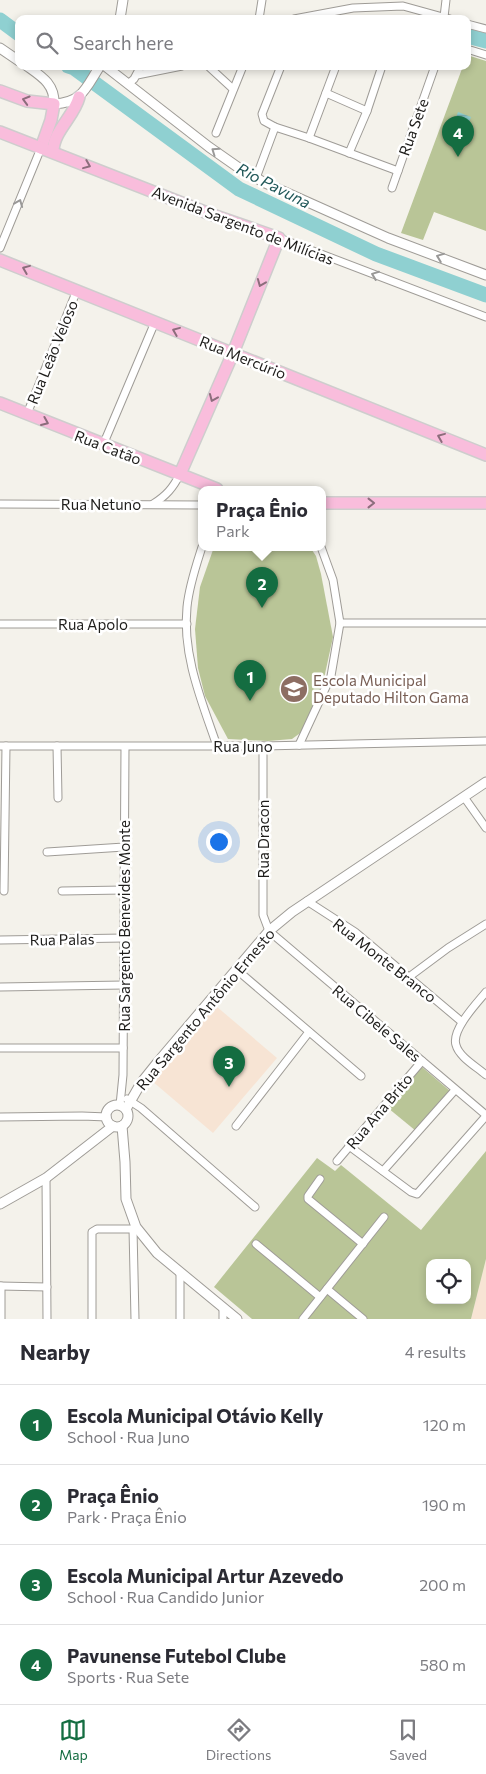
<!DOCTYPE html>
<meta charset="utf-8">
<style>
:root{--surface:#fff;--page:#f7f7f7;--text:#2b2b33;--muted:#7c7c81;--line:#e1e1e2;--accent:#146d41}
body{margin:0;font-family:Commissioner,sans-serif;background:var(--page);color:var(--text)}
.controls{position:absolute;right:15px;bottom:15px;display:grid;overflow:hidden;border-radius:10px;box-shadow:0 2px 8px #0003}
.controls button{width:45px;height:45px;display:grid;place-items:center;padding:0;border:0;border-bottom:1px solid var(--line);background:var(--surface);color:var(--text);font:25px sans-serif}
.you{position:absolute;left:218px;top:841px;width:18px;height:18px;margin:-12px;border:4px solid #fff;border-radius:50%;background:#1a73e8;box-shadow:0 0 0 8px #1a73e833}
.badge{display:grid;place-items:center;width:32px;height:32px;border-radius:50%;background:var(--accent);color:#fff;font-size:16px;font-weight:700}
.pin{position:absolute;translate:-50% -41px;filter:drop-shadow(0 1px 2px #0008)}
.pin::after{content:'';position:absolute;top:26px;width:18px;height:15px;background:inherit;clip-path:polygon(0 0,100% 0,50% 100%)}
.popup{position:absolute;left:198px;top:486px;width:128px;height:65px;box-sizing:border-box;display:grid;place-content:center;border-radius:10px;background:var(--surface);filter:drop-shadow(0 1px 4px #0005);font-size:16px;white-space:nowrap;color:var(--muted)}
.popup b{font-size:19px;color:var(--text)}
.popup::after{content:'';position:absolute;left:50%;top:100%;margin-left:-10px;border:10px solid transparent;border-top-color:var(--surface)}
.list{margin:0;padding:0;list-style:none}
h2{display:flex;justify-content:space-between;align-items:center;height:65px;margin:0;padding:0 20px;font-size:21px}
h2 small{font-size:16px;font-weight:400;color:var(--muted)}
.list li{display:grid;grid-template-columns:32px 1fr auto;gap:15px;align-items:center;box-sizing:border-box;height:80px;padding:0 20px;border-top:1px solid var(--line)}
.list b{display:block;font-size:19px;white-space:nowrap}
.list p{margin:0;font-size:16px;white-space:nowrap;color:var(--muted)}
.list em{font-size:16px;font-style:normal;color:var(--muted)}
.icon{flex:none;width:28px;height:28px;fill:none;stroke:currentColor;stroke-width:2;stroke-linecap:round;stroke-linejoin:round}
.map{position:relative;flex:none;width:486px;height:1319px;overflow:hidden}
.search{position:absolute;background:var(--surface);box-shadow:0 2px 8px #0003;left:15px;right:15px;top:15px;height:55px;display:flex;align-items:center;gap:12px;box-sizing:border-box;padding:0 18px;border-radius:10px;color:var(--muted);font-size:19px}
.sheet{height:385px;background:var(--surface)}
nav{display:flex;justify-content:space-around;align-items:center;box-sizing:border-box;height:70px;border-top:1px solid var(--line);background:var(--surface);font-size:14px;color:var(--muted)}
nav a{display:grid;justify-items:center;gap:2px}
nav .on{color:var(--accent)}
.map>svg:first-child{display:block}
.education{fill:#f7e4d4}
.park{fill:#b9c597;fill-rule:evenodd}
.water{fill:url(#water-rules)}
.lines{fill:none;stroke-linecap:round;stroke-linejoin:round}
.river{stroke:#8fd0d1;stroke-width:15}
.minor-casing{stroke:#9f9c97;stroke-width:9}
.tertiary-casing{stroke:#9f9c97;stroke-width:11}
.primary-casing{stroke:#cecdcd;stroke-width:14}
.minor{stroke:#fff;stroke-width:7}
.tertiary{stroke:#fff;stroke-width:9}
.primary{stroke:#f9bddc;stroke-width:11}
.oneway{stroke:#8c6d7c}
.oneway2{stroke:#9a9998}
.labels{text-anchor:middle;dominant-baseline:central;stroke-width:5;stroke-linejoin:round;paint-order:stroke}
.street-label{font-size:15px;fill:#1e1d1b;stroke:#fff}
.education-label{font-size:15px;fill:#785e54;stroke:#fff;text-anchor:start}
.water-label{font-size:16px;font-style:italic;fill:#205758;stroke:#fff}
</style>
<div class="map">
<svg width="486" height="1319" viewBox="0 0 486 1319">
<defs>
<pattern id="water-rules" width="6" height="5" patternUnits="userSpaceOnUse" patternTransform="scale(1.25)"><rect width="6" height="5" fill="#8fd0d1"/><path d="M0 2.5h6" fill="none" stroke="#7bb2b3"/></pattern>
</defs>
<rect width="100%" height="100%" fill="#f4f2eb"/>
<!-- education -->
<g class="education">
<path d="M216,1006L277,1058L213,1133L152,1081Z"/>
<path d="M486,1259V1319H471Z"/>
</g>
<!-- park -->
<g class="park">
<path d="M467,55L486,61V231L434,212L423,240L401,233L463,66H467Z"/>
<path d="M214,547H310L316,556L321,574L333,637L323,683L303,731L292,739L268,741L228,739L205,696L198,668L195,629L200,587Z"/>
<path d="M422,1067L450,1091L416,1131L388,1108Z"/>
<path d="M486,1151V1259L471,1319H252L214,1287L317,1158L335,1171L341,1165L421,1230ZM430,1263H467V1300H430Z"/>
</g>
<!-- water -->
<path class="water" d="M458,112L471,117L460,145L447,140Z"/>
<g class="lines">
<!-- river -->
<g class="river">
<path d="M0,20L19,34"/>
<path d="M467,36L486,41"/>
<path d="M68,66L74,68L239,189L376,254L486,295"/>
</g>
<defs>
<g id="minor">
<path d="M444,17L446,0"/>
<path d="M259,19L262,0"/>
<path d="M294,19L353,8L403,6L450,19"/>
<path d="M467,24L486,29"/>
<path d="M467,49L486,55"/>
<path d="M208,66L233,89"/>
<path d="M281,66L262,114L264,121L275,127L309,138L398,171"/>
<path d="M137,75L182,66"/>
<path d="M128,84L134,79L141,66"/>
<path d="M326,93L367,111"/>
<path d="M216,133L243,66"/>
<path d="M309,138L336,66"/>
<path d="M349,153L367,111L382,66"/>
<path d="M256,178L275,127"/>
<path d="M392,188L435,66"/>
<path d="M279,238L486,317"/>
<path d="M0,248L41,148"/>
<path d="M27,414L77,290"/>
<path d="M103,445L155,322"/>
<path d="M0,504L202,505"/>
<path d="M153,504C166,496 173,488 180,474"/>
<path d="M202,547C196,566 189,586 187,607C182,655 202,702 217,746"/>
<path d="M340,623H486"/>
<path d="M0,624H187"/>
<path d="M299,745L331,676L340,623L333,580L321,547"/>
<path d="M0,746H263L486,741"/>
<path d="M57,746L58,798"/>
<path d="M263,746V915L269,931L486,1115"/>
<path d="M464,797L486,828"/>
<path d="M47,852L124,847"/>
<path d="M4,891L6,746"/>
<path d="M62,891L124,890"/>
<path d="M307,901L355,932L462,1022"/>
<path d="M0,940L124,938"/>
<path d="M237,970L361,1076"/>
<path d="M409,977L448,948L486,924"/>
<path d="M0,987L124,985"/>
<path d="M486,992C477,1003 451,1030 456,1045C459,1057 477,1067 486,1075"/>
<path d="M0,1048H123"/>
<path d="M127,1099L141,1108L255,1207"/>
<path d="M120,1105L123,1075L125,747"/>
<path d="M0,1117L82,1116L107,1117"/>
<path d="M236,1126L309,1032"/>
<path d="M349,1146L411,1192L417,1194L486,1116"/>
<path d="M337,1161L422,1061"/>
<path d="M383,1171L455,1090"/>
<path d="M46,1178L47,1319"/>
<path d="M320,1179L308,1196V1199L363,1244"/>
<path d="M256,1244L320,1297"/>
<path d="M180,1273V1319"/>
<path d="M0,1286L47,1287"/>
<path d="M1,1286V1319"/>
<path d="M327,1289L363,1319"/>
<path d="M223,1308V1319"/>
<path d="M92,1319V1232L97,1229H133"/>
<path d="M135,1319L133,1229L136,1227"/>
<path d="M303,1319L384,1217"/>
</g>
<g id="tertiary">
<path d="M120,19L123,0"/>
<path d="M0,48L19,61"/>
<path d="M27,66C41,76 55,84 54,104C83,102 85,89 100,66"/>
<path d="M105,66L209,147L239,168L265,183L388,238L486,275"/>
<circle cx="117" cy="1116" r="11"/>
<path d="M126,1109L141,1083L157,1063L269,931L292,912L486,782"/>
<path d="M122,1126L125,1162L126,1199L136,1227L157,1253L237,1319"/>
<path d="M0,1204L46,1178L113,1126"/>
</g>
<g id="primary">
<path d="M0,91L27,101L54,104L51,120L41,148"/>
<path d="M0,132L210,214L279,238L233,353L180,474"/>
<path d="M53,152C53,131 74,117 79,97"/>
<path d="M0,260L486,455"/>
<path d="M0,403L217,489"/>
<path d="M322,503H486"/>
</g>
</defs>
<!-- minor casing -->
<use href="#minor" class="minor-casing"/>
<!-- tertiary casing -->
<use href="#tertiary" class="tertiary-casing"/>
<!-- primary casing -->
<use href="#primary" class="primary-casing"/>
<!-- minor -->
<use href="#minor" class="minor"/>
<!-- tertiary -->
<use href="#tertiary" class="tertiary"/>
<!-- primary -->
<use href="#primary" class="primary"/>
</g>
<!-- one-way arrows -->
<defs><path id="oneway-chevron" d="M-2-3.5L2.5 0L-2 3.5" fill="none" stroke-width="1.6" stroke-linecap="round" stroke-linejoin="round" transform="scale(1.25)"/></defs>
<g class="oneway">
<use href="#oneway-chevron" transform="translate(26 100) rotate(-164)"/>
<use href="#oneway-chevron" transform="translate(87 165) rotate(22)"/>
<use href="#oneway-chevron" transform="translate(26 269) rotate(-158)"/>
<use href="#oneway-chevron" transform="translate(261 283) rotate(112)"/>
<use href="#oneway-chevron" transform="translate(176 331) rotate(-158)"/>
<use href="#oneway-chevron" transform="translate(213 398) rotate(113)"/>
<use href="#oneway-chevron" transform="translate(45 422) rotate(23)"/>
<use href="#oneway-chevron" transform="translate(441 437) rotate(-158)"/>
<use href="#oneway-chevron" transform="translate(371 503)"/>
</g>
<g class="oneway2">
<use href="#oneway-chevron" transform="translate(215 151) rotate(-145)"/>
<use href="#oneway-chevron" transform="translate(19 203) rotate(-68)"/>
<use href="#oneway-chevron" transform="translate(440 257) rotate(-159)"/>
<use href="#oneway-chevron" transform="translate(375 275) rotate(-159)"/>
</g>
<!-- icons -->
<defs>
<symbol id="school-disc" viewBox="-11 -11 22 22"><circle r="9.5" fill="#8d6e63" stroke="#fff"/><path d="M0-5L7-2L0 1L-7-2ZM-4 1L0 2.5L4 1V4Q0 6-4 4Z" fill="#fff"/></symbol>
</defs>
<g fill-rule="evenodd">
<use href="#school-disc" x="278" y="673" width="32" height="32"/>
</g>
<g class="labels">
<!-- street labels -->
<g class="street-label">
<text transform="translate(413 127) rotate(-70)">Rua Sete</text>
<text transform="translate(243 225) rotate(21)">Avenida Sargento de Milícias</text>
<text transform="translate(52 352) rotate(-68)">Rua Leão Veloso</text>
<text transform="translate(243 357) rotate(22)">Rua Mercúrio</text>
<text transform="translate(108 447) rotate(21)">Rua Catão</text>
<text x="101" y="504">Rua Netuno</text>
<text x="93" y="624">Rua Apolo</text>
<text x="243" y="746">Rua Juno</text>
<text transform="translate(263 839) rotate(-90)">Rua Dracon</text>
<text transform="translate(124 926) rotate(-90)">Rua Sargento Benevides Monte</text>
<text transform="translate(62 939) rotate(-1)">Rua Palas</text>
<text transform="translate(385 960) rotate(38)">Rua Monte Branco</text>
<text transform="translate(205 1009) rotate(-50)">Rua Sargento Antônio Ernesto</text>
<text transform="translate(377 1023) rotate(40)">Rua Cibele Sales</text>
<text transform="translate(379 1111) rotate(-50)">Rua Ana Brito</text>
</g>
<!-- education labels -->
<g class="education-label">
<text x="313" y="680">Escola Municipal<tspan x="313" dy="17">Deputado Hilton Gama</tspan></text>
</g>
<!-- water labels -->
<g class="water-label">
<text transform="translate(274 185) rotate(27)">Rio Pavuna</text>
</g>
</g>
</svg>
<div class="controls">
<button><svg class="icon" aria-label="locate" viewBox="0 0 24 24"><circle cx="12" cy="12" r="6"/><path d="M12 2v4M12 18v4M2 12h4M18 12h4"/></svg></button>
</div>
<div class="you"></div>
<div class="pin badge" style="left:250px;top:701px">1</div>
<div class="pin badge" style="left:262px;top:608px">2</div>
<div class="popup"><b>Praça Ênio</b>Park</div>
<div class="pin badge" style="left:229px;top:1087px">3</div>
<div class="pin badge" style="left:458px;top:157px">4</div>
<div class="search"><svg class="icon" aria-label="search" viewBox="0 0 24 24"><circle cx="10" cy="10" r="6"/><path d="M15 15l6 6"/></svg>Search here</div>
</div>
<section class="sheet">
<h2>Nearby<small>4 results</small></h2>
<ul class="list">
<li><span class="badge">1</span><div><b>Escola Municipal Otávio Kelly</b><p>School · Rua Juno</p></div><em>120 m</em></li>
<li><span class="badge">2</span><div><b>Praça Ênio</b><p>Park · Praça Ênio</p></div><em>190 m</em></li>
<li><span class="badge">3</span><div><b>Escola Municipal Artur Azevedo</b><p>School · Rua Candido Junior</p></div><em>200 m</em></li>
<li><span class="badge">4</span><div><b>Pavunense Futebol Clube</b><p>Sports · Rua Sete</p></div><em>580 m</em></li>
</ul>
</section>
<nav>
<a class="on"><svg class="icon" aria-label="map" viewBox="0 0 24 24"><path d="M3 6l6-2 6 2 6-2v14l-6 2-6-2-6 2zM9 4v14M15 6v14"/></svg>Map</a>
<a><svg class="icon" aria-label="directions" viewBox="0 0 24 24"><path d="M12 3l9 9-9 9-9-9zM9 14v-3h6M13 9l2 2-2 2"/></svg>Directions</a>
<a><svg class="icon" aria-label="saved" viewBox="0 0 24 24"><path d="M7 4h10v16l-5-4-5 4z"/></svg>Saved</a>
</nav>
